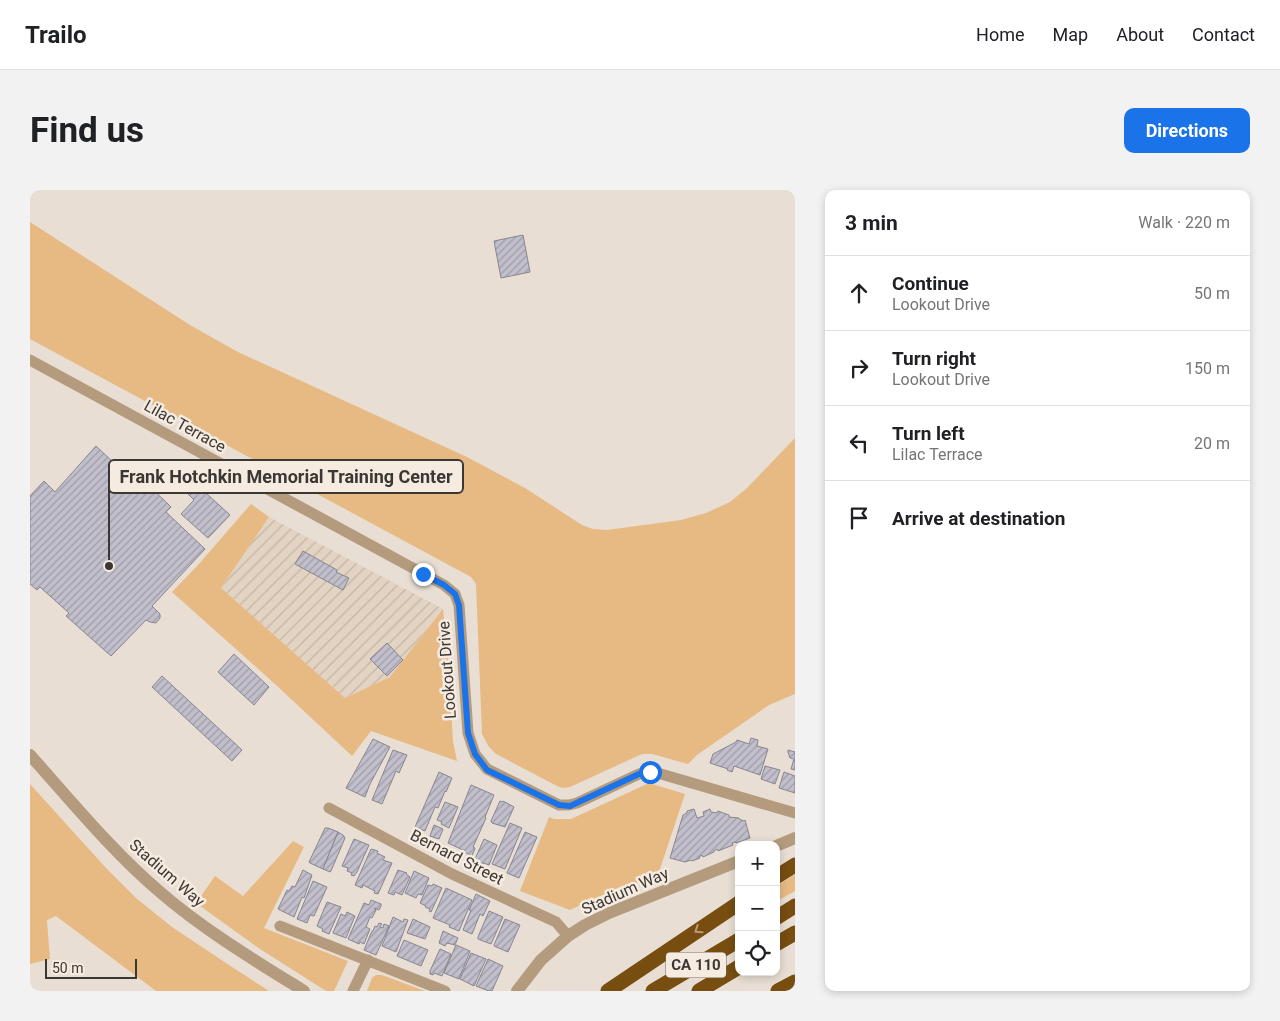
<!DOCTYPE html>
<meta charset="utf-8">
<style>
:root{--surface:#fff;--page:#f2f2f2;--text:#202124;--muted:#757577;--line:#e0e0e0;--accent:#1a73e8}
body{margin:0;font-family:Roboto,sans-serif;background:var(--page);color:var(--text)}
.controls{position:absolute;right:15px;bottom:15px;display:grid;overflow:hidden;border-radius:10px;box-shadow:0 2px 8px #0003}
.controls button{width:45px;height:45px;display:grid;place-items:center;padding:0;border:0;border-bottom:1px solid var(--line);background:var(--surface);color:var(--text);font:25px sans-serif}
.scale{position:absolute;left:15px;bottom:12px;width:92px;box-sizing:border-box;padding-left:5px;border:2px solid #3b3733;border-top:0;font-size:14px;line-height:18px;white-space:nowrap;color:#3b3733;-webkit-text-stroke:4px #f5ebe0;paint-order:stroke}
.stop{position:absolute;width:15px;height:15px;margin:-11px;border:4px solid #1a73e8;border-radius:50%;background:#fff}
.stop.end{background:#1a73e8;border-color:#fff;box-shadow:0 1px 5px #0008}
.list{margin:0;padding:0;list-style:none}
h2{display:flex;justify-content:space-between;align-items:center;height:65px;margin:0;padding:0 20px;font-size:21px}
h2 small{font-size:16px;font-weight:400;color:var(--muted)}
.list li{display:grid;grid-template-columns:32px 1fr auto;gap:15px;align-items:center;box-sizing:border-box;height:75px;padding:0 20px;border-top:1px solid var(--line)}
.list b{display:block;font-size:19px;white-space:nowrap}
.list p{margin:0;font-size:16px;white-space:nowrap;color:var(--muted)}
.list em{font-size:16px;font-style:normal;color:var(--muted)}
.icon{flex:none;width:28px;height:28px;fill:none;stroke:currentColor;stroke-width:2;stroke-linecap:round;stroke-linejoin:round}
.map{position:relative;flex:none;width:765px;height:801px;overflow:hidden;border-radius:10px}
header{display:flex;align-items:center;gap:30px;box-sizing:border-box;height:70px;padding:0 25px;background:var(--surface);border-bottom:1px solid var(--line)}
header strong{font-size:24px}
nav{display:flex;gap:28px;margin-inline-start:auto;font-size:18px}
.intro{display:flex;align-items:center;justify-content:space-between;box-sizing:border-box;height:120px;padding:0 30px}
h1{margin:0;font-size:35px}
.button{padding:12px 22px;border-radius:10px;background:var(--accent);color:#fff;font-size:18px;font-weight:700}
main{display:flex;gap:30px;padding:0 30px}
aside{flex:1;background:var(--surface);border-radius:10px;box-shadow:0 2px 8px #0003}
.map>svg:first-child{display:block}
.industrial{fill:url(#industrial-furrows)}
.green{fill:#e7ba84}
.building{fill:url(#building-hatch);stroke:#878591}
.lines{fill:none;stroke-linecap:round;stroke-linejoin:round}
.minor{stroke:#b49b7d;stroke-width:11}
.tertiary{stroke:#b49b7d;stroke-width:12}
.motorway{stroke:#774d10;stroke-width:15}
.oneway{stroke:#b69c78}
.route{stroke:#1a73e8;stroke-width:6}
.labels{text-anchor:middle;dominant-baseline:central;stroke-width:5;stroke-linejoin:round;paint-order:stroke}
.shield{fill:#f5ebe0;stroke:#736d67;stroke-width:1}
.shield-label{font-size:15px;font-weight:bold;fill:#3b3733}
.street-label{font-size:16px;fill:#3b3733;stroke:#f5ebe0}
.leader{fill:none;stroke:#3b3733;stroke-width:2}
.callout-dot{fill:#3b3733;stroke:#f5ebe0;stroke-width:2}
.callout{fill:#f5ebe0;stroke:#3b3733;stroke-width:2}
.callout-label{font-size:18px;text-anchor:middle;font-weight:bold;fill:#3b3733}
</style>
<header>
<strong>Trailo</strong>
<nav><a>Home</a><a>Map</a><a>About</a><a>Contact</a></nav>
</header>
<div class="intro"><h1>Find us</h1><a class="button">Directions</a></div>
<main>
<div class="map">
<svg width="765" height="801" viewBox="0 0 765 801">
<defs>
<pattern id="industrial-furrows" width="10" height="10" patternUnits="userSpaceOnUse" patternTransform="scale(1.25)"><rect width="10" height="10" fill="#e2d3c2"/><path d="M-1 1l2-2M0 10L10 0M9 11l2-2" fill="none" stroke="#c3b6a7"/></pattern>
<pattern id="building-hatch" width="6" height="6" patternUnits="userSpaceOnUse" patternTransform="scale(1.25)"><rect width="6" height="6" fill="#c2bfcc"/><path d="M-1 1l2-2M0 6l6-6M5 7l2-2" fill="none" stroke="#9f9ca6"/></pattern>
</defs>
<rect width="100%" height="100%" fill="#e8ded3"/>
<!-- industrial -->
<path class="industrial" d="M239,327L413,419L360,487L315,508L191,398Z"/>
<!-- green -->
<g class="green">
<path d="M0,32L160,135L208,162L437,267L495,298L552,335L563,339L577,340L651,330L676,323L700,312L717,298L765,248V504L739,515L667,565L658,574L622,564H612L540,597L534,598L529,597L466,564L459,557L452,544L446,394L441,387L0,149Z"/>
<path d="M221,314L239,327L191,398L315,508L360,487L413,419L418,469L423,551L427,571L341,541L322,566L246,495L142,402L168,375Z"/>
<path d="M619,593L655,604L627,688L592,696L540,720L490,701L519,627L524,629H541Z"/>
<path d="M0,594L76,678L106,708L142,737L199,775L239,801H126L26,726L17,730L20,769L0,774Z"/>
<path d="M263,651L274,657L234,738L318,771L304,801H296L230,759L166,713L185,686L213,706Z"/>
<path d="M765,684V701L749,710L746,708V697Z"/>
<path d="M346,785H352L395,801H337L342,788Z"/>
</g>
<!-- building -->
<g class="building">
<path d="M493,45L500,82L471,88L464,51Z"/>
<path d="M66,256L105,293L110,287L141,317L136,322L175,359L122,416L130,424V428L126,433L120,432L116,430L81,466L36,426L39,423L10,397L7,400L0,394V306L14,291L25,302Z"/>
<path d="M165,293L200,325L178,348L151,324L164,310L156,302Z"/>
<path d="M273,361L307,380L306,382L319,388L313,400L265,374Z"/>
<path d="M357,453L373,470L357,486L340,469Z"/>
<path d="M204,464L239,497L224,515L188,482Z"/>
<path d="M132,486L212,560L202,571L122,497Z"/>
<path d="M721,548L728,550L727,556L738,559L730,585L704,576L702,582L697,580L698,579L680,573L683,564L706,552L707,550L719,554Z"/>
<path d="M343,549L360,557L340,594L335,607L316,598Z"/>
<path d="M363,560L377,565L369,583L366,581L352,614L342,610Z"/>
<path d="M758,560L765,562V580L761,579L764,569L760,568L758,562Z"/>
<path d="M735,576L750,580L745,594L731,589Z"/>
<path d="M409,582L422,588L416,602L415,601L408,618L405,617L395,641L385,637Z"/>
<path d="M754,582L765,586V603L749,598Z"/>
<path d="M441,595L464,605L455,627L456,628L443,657L445,658L442,666L434,662L435,661L418,653Z"/>
<path d="M470,611L472,612L473,611L484,617L475,637L462,633L461,631Z"/>
<path d="M415,612L428,617L419,638L411,634L412,632L407,630Z"/>
<path d="M664,619L667,628L674,626L673,622L680,619L681,622L687,623L688,621L699,625V627L709,628V629L714,631L715,630L720,648L706,653V652L702,653L703,655L688,661L687,659L684,661V662L673,667L672,665L669,667L670,668L662,671L661,670L655,672L640,668L653,625L657,623V621Z"/>
<path d="M480,633L492,638L475,679L462,674Z"/>
<path d="M404,635L413,639L409,649L400,646Z"/>
<path d="M295,638H298L308,642L293,679L280,673L279,672Z"/>
<path d="M308,642L313,645L315,648L301,681L300,682L293,679Z"/>
<path d="M495,642L507,647L489,688L477,683Z"/>
<path d="M324,649L339,655L327,682L324,686L321,685L322,683L317,681L318,678L312,676Z"/>
<path d="M454,649L467,655L459,675L454,673L453,674L445,669Z"/>
<path d="M341,659L348,661L347,663L355,667L353,670L362,673L348,704L344,703L345,701L333,695L332,698L325,695Z"/>
<path d="M273,680L282,685L274,708L272,707L264,727L248,719L257,700L259,701L262,696L265,697Z"/>
<path d="M368,680L377,683L376,684L380,687L372,705L365,702L364,705L358,703Z"/>
<path d="M384,681L399,688L392,705L388,704L386,708L375,703Z"/>
<path d="M283,691L297,697L284,726L280,725L277,733L267,729Z"/>
<path d="M403,694L412,698L401,722L399,721L400,719L395,717L396,716L390,713L398,695L402,696Z"/>
<path d="M416,698L442,710L429,741L419,737L420,735L403,728Z"/>
<path d="M446,704L460,711L453,726L450,724L442,744L433,740L441,720H439Z"/>
<path d="M341,710L351,714V716L349,720L344,718L346,720L342,728L340,727L336,737L340,739L334,754L330,752L329,754L318,749L334,713L339,715Z"/>
<path d="M297,712L311,717L299,744L292,741L293,739L287,736Z"/>
<path d="M459,721L473,727L461,754L448,749V747Z"/>
<path d="M317,722L325,726L316,748L303,743L311,724L315,726Z"/>
<path d="M363,727L373,732L374,729L378,730L366,762L352,756Z"/>
<path d="M383,729L400,737L395,749L377,743Z"/>
<path d="M475,729L490,735L478,762L464,756V755Z"/>
<path d="M349,733L352,734L350,737L353,738L354,734L359,736L346,765L334,760L342,741H343L345,736L347,737Z"/>
<path d="M413,741L428,748L425,755L417,753L415,756L409,753Z"/>
<path d="M374,750L398,760L391,776L367,766Z"/>
<path d="M426,755L440,761L429,789L414,783Z"/>
<path d="M410,759L421,764L412,786L404,783L403,785L400,784V781Z"/>
<path d="M441,763L456,769L444,796L430,789Z"/>
<path d="M458,769L473,776L462,801H459L446,796Z"/>
</g>
<g class="lines">
<!-- minor -->
<g class="minor">
<path d="M0,170L414,395L425,404L429,415L438,543L445,564L457,579L529,615H539L547,613L609,584L620,582L631,584L765,623"/>
<path d="M299,618L422,684L526,732L538,746"/>
<path d="M250,736L415,801"/>
<path d="M323,801L338,770"/>
</g>
<!-- tertiary -->
<g class="tertiary">
<path d="M0,565C42,612 82,661 130,702C174,740 224,770 274,801"/>
<path d="M746,656L765,648"/>
<path d="M487,801L511,770L538,746L555,735L579,723L709,671"/>
</g>
<!-- motorway -->
<g class="motorway">
<path d="M746,687L765,675"/>
<path d="M746,728L765,716"/>
<path d="M746,754L765,743"/>
<path d="M578,801L709,713"/>
<path d="M623,801L709,750"/>
<path d="M669,801L709,777"/>
<path d="M748,801L765,792"/>
</g>
</g>
<!-- one-way arrows -->
<defs><path id="oneway-chevron" d="M-2-3.5L2.5 0L-2 3.5" fill="none" stroke-width="1.6" stroke-linecap="round" stroke-linejoin="round" transform="scale(1.25)"/></defs>
<use class="oneway" href="#oneway-chevron" transform="translate(668 740) rotate(146)"/>
<g class="lines">
<!-- route -->
<path class="route" d="M393,384L414,395L425,404L429,415L438,543L445,564L457,580L529,615L540,616L609,584L620,582"/>
</g>
<g class="labels">
<!-- shield labels -->
<rect class="shield" x="636" y="762.5" width="60" height="25" rx="4"/>
<g class="shield-label">
<text x="666" y="775">CA 110</text>
</g>
<!-- street labels -->
<g class="street-label">
<text transform="translate(155 236) rotate(29)">Lilac Terrace</text>
<text transform="translate(417 480) rotate(-94)">Lookout Drive</text>
<text transform="translate(427 667) rotate(27)">Bernard Street</text>
<text transform="translate(137 683) rotate(41)">Stadium Way</text>
<text transform="translate(595 701) rotate(-24)">Stadium Way</text>
</g>
</g>
<!-- callouts -->
<path class="leader" d="M79 376L79 287"/>
<circle class="callout-dot" cx="79" cy="376" r="5"/>
<rect class="callout" x="79" y="270" width="354" height="33" rx="5"/>
<g class="callout-label">
<text x="256" y="293">Frank Hotchkin Memorial Training Center</text>
</g>
</svg>
<div class="controls">
<button>+</button>
<button>−</button>
<button><svg class="icon" aria-label="locate" viewBox="0 0 24 24"><circle cx="12" cy="12" r="6"/><path d="M12 2v4M12 18v4M2 12h4M18 12h4"/></svg></button>
</div>
<div class="scale">50 m</div>
<div class="stop" style="left:620px;top:582px"></div>
<div class="stop end" style="left:393px;top:384px"></div>
</div>
<aside>
<h2>3 min<small>Walk · 220 m</small></h2>
<ul class="list">
<li><svg class="icon" aria-label="ahead" viewBox="0 0 24 24"><path d="M12 20V5M6 11l6-6 6 6"/></svg><div><b>Continue</b><p>Lookout Drive</p></div><em>50 m</em></li>
<li><svg class="icon" aria-label="right" viewBox="0 0 24 24"><path d="M7 20v-9h11M14 6l5 5-5 5"/></svg><div><b>Turn right</b><p>Lookout Drive</p></div><em>150 m</em></li>
<li><svg class="icon" aria-label="left" viewBox="0 0 24 24"><path d="M17 20v-9H6M10 6l-5 5 5 5"/></svg><div><b>Turn left</b><p>Lilac Terrace</p></div><em>20 m</em></li>
<li><svg class="icon" aria-label="arrive" viewBox="0 0 24 24"><path d="M6 21V4h12l-3 4 3 4H6"/></svg><div><b>Arrive at destination</b></div></li>
</ul>
</aside>
</main>
